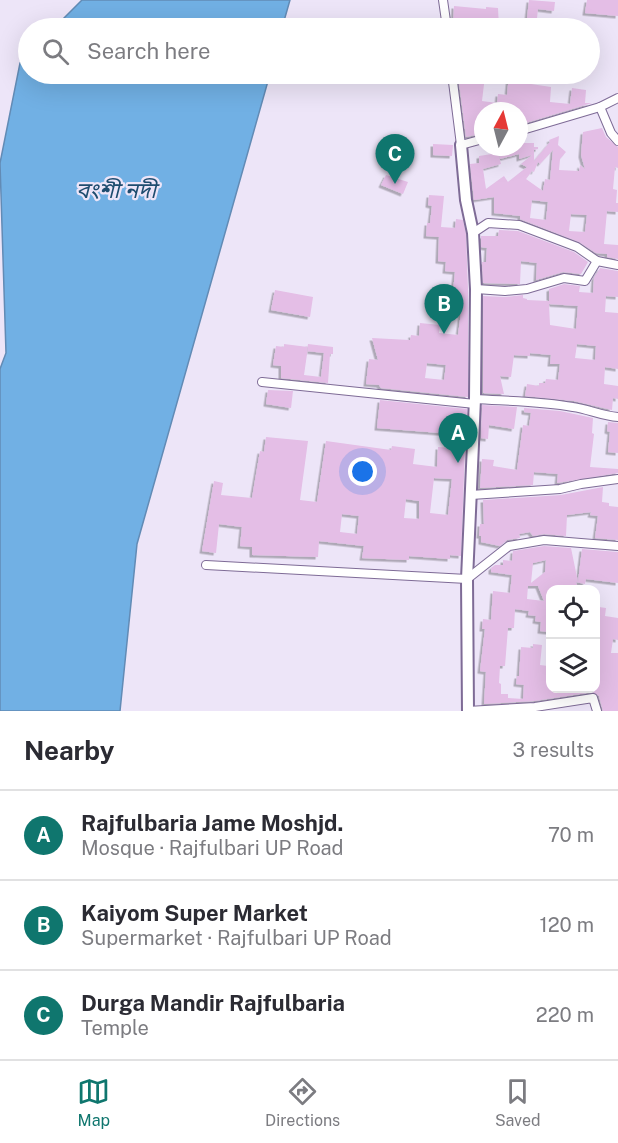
<!DOCTYPE html>
<meta charset="utf-8">
<style>
:root{--surface:#fff;--page:#f7f7f7;--text:#2b2b33;--muted:#7c7c81;--line:#e1e1e2;--accent:#0f766e}
body{margin:0;font-family:"Public Sans","Noto Sans Bengali",sans-serif;background:var(--page);color:var(--text)}
.controls{position:absolute;right:18px;bottom:18px;display:grid;overflow:hidden;border-radius:12px;box-shadow:0 6px 24px #0002}
.controls button{width:54px;height:54px;display:grid;place-items:center;padding:0;border:0;border-bottom:2px solid var(--line);background:var(--surface);color:var(--text);font:30px sans-serif}
.compass{position:absolute;left:474px;top:102px;width:54px;height:54px;border-radius:50%;background:var(--surface);box-shadow:0 6px 24px #0002;rotate:7deg}
.you{position:absolute;left:363px;top:472px;width:21px;height:21px;margin:-15px;border:4px solid #fff;border-radius:50%;background:#1a73e8;box-shadow:0 0 0 9px #1a73e833}
.badge{display:grid;place-items:center;width:39px;height:39px;border-radius:50%;background:var(--accent);color:#fff;font-size:20px;font-weight:700}
.pin{position:absolute;translate:-50% -50px;filter:drop-shadow(0 2px 3px #0008)}
.pin::after{content:'';position:absolute;top:32px;width:21px;height:18px;background:inherit;clip-path:polygon(0 0,100% 0,50% 100%)}
.list{margin:0;padding:0;list-style:none}
h2{display:flex;justify-content:space-between;align-items:center;height:78px;margin:0;padding:0 24px;font-size:26px}
h2 small{font-size:20px;font-weight:400;color:var(--muted)}
.list li{display:grid;grid-template-columns:39px 1fr auto;gap:18px;align-items:center;box-sizing:border-box;height:90px;padding:0 24px;border-top:2px solid var(--line)}
.list b{display:block;font-size:22px;white-space:nowrap}
.list p{margin:0;font-size:20px;white-space:nowrap;color:var(--muted)}
.list em{font-size:20px;font-style:normal;color:var(--muted)}
.icon{flex:none;width:33px;height:33px;fill:none;stroke:currentColor;stroke-width:2;stroke-linecap:round;stroke-linejoin:round}
.map{position:relative;flex:none;width:618px;height:711px;overflow:hidden}
.search{position:absolute;background:var(--surface);box-shadow:0 6px 24px #0002;left:18px;right:18px;top:18px;height:66px;display:flex;align-items:center;gap:15px;box-sizing:border-box;padding:0 21px;border-radius:33px;color:var(--muted);font-size:22px}
.sheet{height:348px;background:var(--surface)}
nav{display:flex;justify-content:space-around;align-items:center;box-sizing:border-box;height:84px;border-top:2px solid var(--line);background:var(--surface);font-size:16px;color:var(--muted)}
nav a{display:grid;justify-items:center;gap:3px}
nav .on{color:var(--accent)}
.map>svg:first-child{display:block}
.water{fill:#71b0e4;stroke:#628bb5;stroke-width:1.5}
.building{fill:#e4bee6;fill-rule:evenodd;filter:url(#shadow)}
.lines{fill:none;stroke-linecap:round;stroke-linejoin:round}
.street-casing{stroke:#7e6b96;stroke-width:10}
.secondary-casing{stroke:#7e6b96;stroke-width:14}
.street{stroke:#fff;stroke-width:8}
.secondary{stroke:#fff;stroke-width:10}
.labels{text-anchor:middle;dominant-baseline:central;stroke-width:4.5;stroke-linejoin:round;paint-order:stroke}
.water-label{font-size:22px;font-style:italic;fill:#1e4c6f;stroke:#ede5f8}
</style>
<div class="map">
<svg width="618" height="711" viewBox="0 0 618 711">
<defs>
<filter id="shadow"><feDropShadow dx="-2.5" dy="2.5" stdDeviation="0" flood-color="#0004"/></filter>
</defs>
<rect width="100%" height="100%" fill="#ede5f8"/>
<!-- water -->
<g class="water">
<path d="M82,0H290L282,28H54Z"/>
<path d="M28,54V74H270L137,544L120,711H0V369L6,353L0,163L20,63Z"/>
</g>
<!-- building -->
<g class="building">
<path d="M529,0L555,2L554,11L538,9L536,28H526Z"/>
<path d="M587,0H618V16L585,13Z"/>
<path d="M454,6L486,9V7L498,8L499,28L453,26Z"/>
<path d="M458,74L485,76L482,101L497,103L498,94L507,95L509,75L526,77V80H531V84L551,87L550,102L570,104L572,88L586,90L585,103H592L519,125L520,111L504,109V111H483L480,134L466,137Z"/>
<path d="M602,128L606,137L618,147V168L615,167L613,189L617,190L616,203H618V212L607,211L604,244L618,245V259L607,257V254L596,253L579,242L520,219V216L494,213V197L474,200L470,164L479,163V156L498,153L501,164L483,169L486,189L504,176L508,182L527,167L521,164L532,155L519,159V154L500,159L498,151L519,147V143H534V147H538V149L534,150V161L550,142L549,140L559,136L558,145L566,152L560,159L559,170L579,171L580,165L585,169L581,155L583,132ZM553,150L550,180L545,179L543,191L526,179L532,171L534,172L538,162L540,164ZM532,200L548,202L546,220L530,218ZM571,214L587,215L585,232L569,231Z"/>
<path d="M433,144L453,145L452,156L433,155Z"/>
<path d="M386,175L408,182L403,194L381,185Z"/>
<path d="M429,195L444,196L441,227L455,228L456,219L463,220L466,234L468,289V397L381,388L379,385L366,384L369,359L378,360L372,338L410,340L411,335L419,336L420,323L440,325L439,333L458,335L461,312L451,311L455,272L445,271L446,262L438,261L439,237L426,236L427,223H430L432,206L428,205ZM427,363L446,365L444,380L425,378Z"/>
<path d="M499,230L518,231L574,252L588,262L581,274L563,272L536,280L537,263L521,261L520,284L483,283L482,262H486L487,248L481,247V236H498Z"/>
<path d="M600,268L618,271V297L606,296L605,312L618,313V369L605,367L604,384L618,386V399L613,398L612,410L574,401L525,396L527,384L539,386V383H545L546,379L558,380L560,364H550L551,355L530,353V356L514,355L511,377L500,376L504,394L483,393V296L505,297L523,295V298L527,299V300L549,301V289L564,284L580,286L579,292L593,293L594,278ZM549,304L578,306L576,329L550,325ZM577,344L596,346L595,360L575,358Z"/>
<path d="M275,290L313,297L310,317L271,310Z"/>
<path d="M284,344L308,347L304,375L321,377L324,353L307,351L308,344L333,347V354H330L328,383L281,378V366L273,365L276,346L284,347Z"/>
<path d="M268,390L293,391L291,408L266,404Z"/>
<path d="M380,400L467,409L466,435L377,428Z"/>
<path d="M482,405L517,407L514,429L489,425L488,439L481,438Z"/>
<path d="M524,408L560,411L593,418L592,433L594,434L590,467L618,469V473L557,483L558,474L534,472L533,485L480,488L482,459L494,460L493,466L517,470L523,425L529,426L531,413L524,412Z"/>
<path d="M608,422L618,423V453L608,452L610,432L607,431Z"/>
<path d="M266,437L308,441L300,500L317,502L326,441L391,450L392,446L415,449L413,464L437,467L438,447L465,449L461,556L450,555V559L409,556V560L362,558L364,546L319,541L318,557L252,555V547L240,546L242,527L219,524L216,553L202,551L214,481L223,483L221,495L252,498L260,451L264,452ZM434,478L452,479L448,515L430,513ZM406,499L419,501V519L404,518ZM342,514L359,516L357,534L340,532Z"/>
<path d="M603,487L602,502L609,503V506L618,507V540L595,538L598,516L590,515L591,512L567,515L566,536L544,534L533,536L530,532L519,534L520,538L507,540L500,546L481,542V536H479L480,524H484L483,500L561,495Z"/>
<path d="M544,546L571,548L578,582L582,549L618,552V583L586,579L585,584L576,582L578,590H550L549,632L540,631L541,622L535,621L536,616L528,615L529,611L515,609L514,628H508L505,666H500L499,683L501,684V694H508V698L523,699L524,685L516,684L517,676H519L521,647L533,648V644L542,645L540,665L548,666L547,669H550V688H596V642L599,625H597L599,607L606,608L605,616L618,618V640L613,639L611,653H618V711H603L599,696L593,692L534,701L484,704L486,672L480,671L485,629H482L483,619L491,620L493,591L510,593L512,575L491,572V568L495,565H503V560L512,561L513,551ZM546,560L545,572L531,583L533,563ZM528,586H538L544,601L527,599Z"/>
</g>
<g class="lines">
<defs>
<g id="street">
<path d="M443,0L447,28"/>
<path d="M452,74L461,145L483,139"/>
<path d="M600,107L611,133L618,141"/>
<path d="M519,131L600,107L618,98"/>
<path d="M473,233L488,223L519,225L577,247L597,261L618,265"/>
<path d="M476,289L505,291L527,289L564,278L585,281L597,261"/>
<path d="M262,382L475,404"/>
<path d="M475,399C507,401 541,401 573,407C588,409 602,416 618,417"/>
<path d="M471,495L560,489L581,484L618,479"/>
<path d="M206,565L467,579L509,546L544,540L618,546"/>
<path d="M468,711L535,707L593,698L597,711"/>
</g>
<path id="secondary" d="M461,145L466,200L473,233L476,289L475,399L467,579L468,711"/>
</defs>
<!-- street casing -->
<use href="#street" class="street-casing"/>
<!-- secondary casing -->
<use href="#secondary" class="secondary-casing"/>
<!-- street -->
<use href="#street" class="street"/>
<!-- secondary -->
<use href="#secondary" class="secondary"/>
</g>
<g class="labels">
<!-- water labels -->
<g class="water-label">
<text x="116" y="190">বংশী নদী</text>
</g>
</g>
</svg>
<div class="controls">
<button><svg class="icon" aria-label="locate" viewBox="0 0 24 24"><circle cx="12" cy="12" r="6"/><path d="M12 2v4M12 18v4M2 12h4M18 12h4"/></svg></button>
<button><svg class="icon" aria-label="layers" viewBox="0 0 24 24"><path d="M12 4l9 5-9 5-9-5zM3 14l9 5 9-5"/></svg></button>
</div>
<svg class="compass" viewBox="-18 -18 36 36"><path d="M0-13l5 13h-10z" fill="#e53935"/><path d="M0 13l5-13h-10z" fill="#7c7c81"/></svg>
<div class="you"></div>
<div class="pin badge" style="left:458px;top:463px">A</div>
<div class="pin badge" style="left:444px;top:334px">B</div>
<div class="pin badge" style="left:395px;top:184px">C</div>
<div class="search"><svg class="icon" aria-label="search" viewBox="0 0 24 24"><circle cx="10" cy="10" r="6"/><path d="M15 15l6 6"/></svg>Search here</div>
</div>
<section class="sheet">
<h2>Nearby<small>3 results</small></h2>
<ul class="list">
<li><span class="badge">A</span><div><b>Rajfulbaria Jame Moshjd.</b><p>Mosque · Rajfulbari UP Road</p></div><em>70 m</em></li>
<li><span class="badge">B</span><div><b>Kaiyom Super Market</b><p>Supermarket · Rajfulbari UP Road</p></div><em>120 m</em></li>
<li><span class="badge">C</span><div><b>Durga Mandir Rajfulbaria</b><p>Temple</p></div><em>220 m</em></li>
</ul>
</section>
<nav>
<a class="on"><svg class="icon" aria-label="map" viewBox="0 0 24 24"><path d="M3 6l6-2 6 2 6-2v14l-6 2-6-2-6 2zM9 4v14M15 6v14"/></svg>Map</a>
<a><svg class="icon" aria-label="directions" viewBox="0 0 24 24"><path d="M12 3l9 9-9 9-9-9zM9 14v-3h6M13 9l2 2-2 2"/></svg>Directions</a>
<a><svg class="icon" aria-label="saved" viewBox="0 0 24 24"><path d="M7 4h10v16l-5-4-5 4z"/></svg>Saved</a>
</nav>
